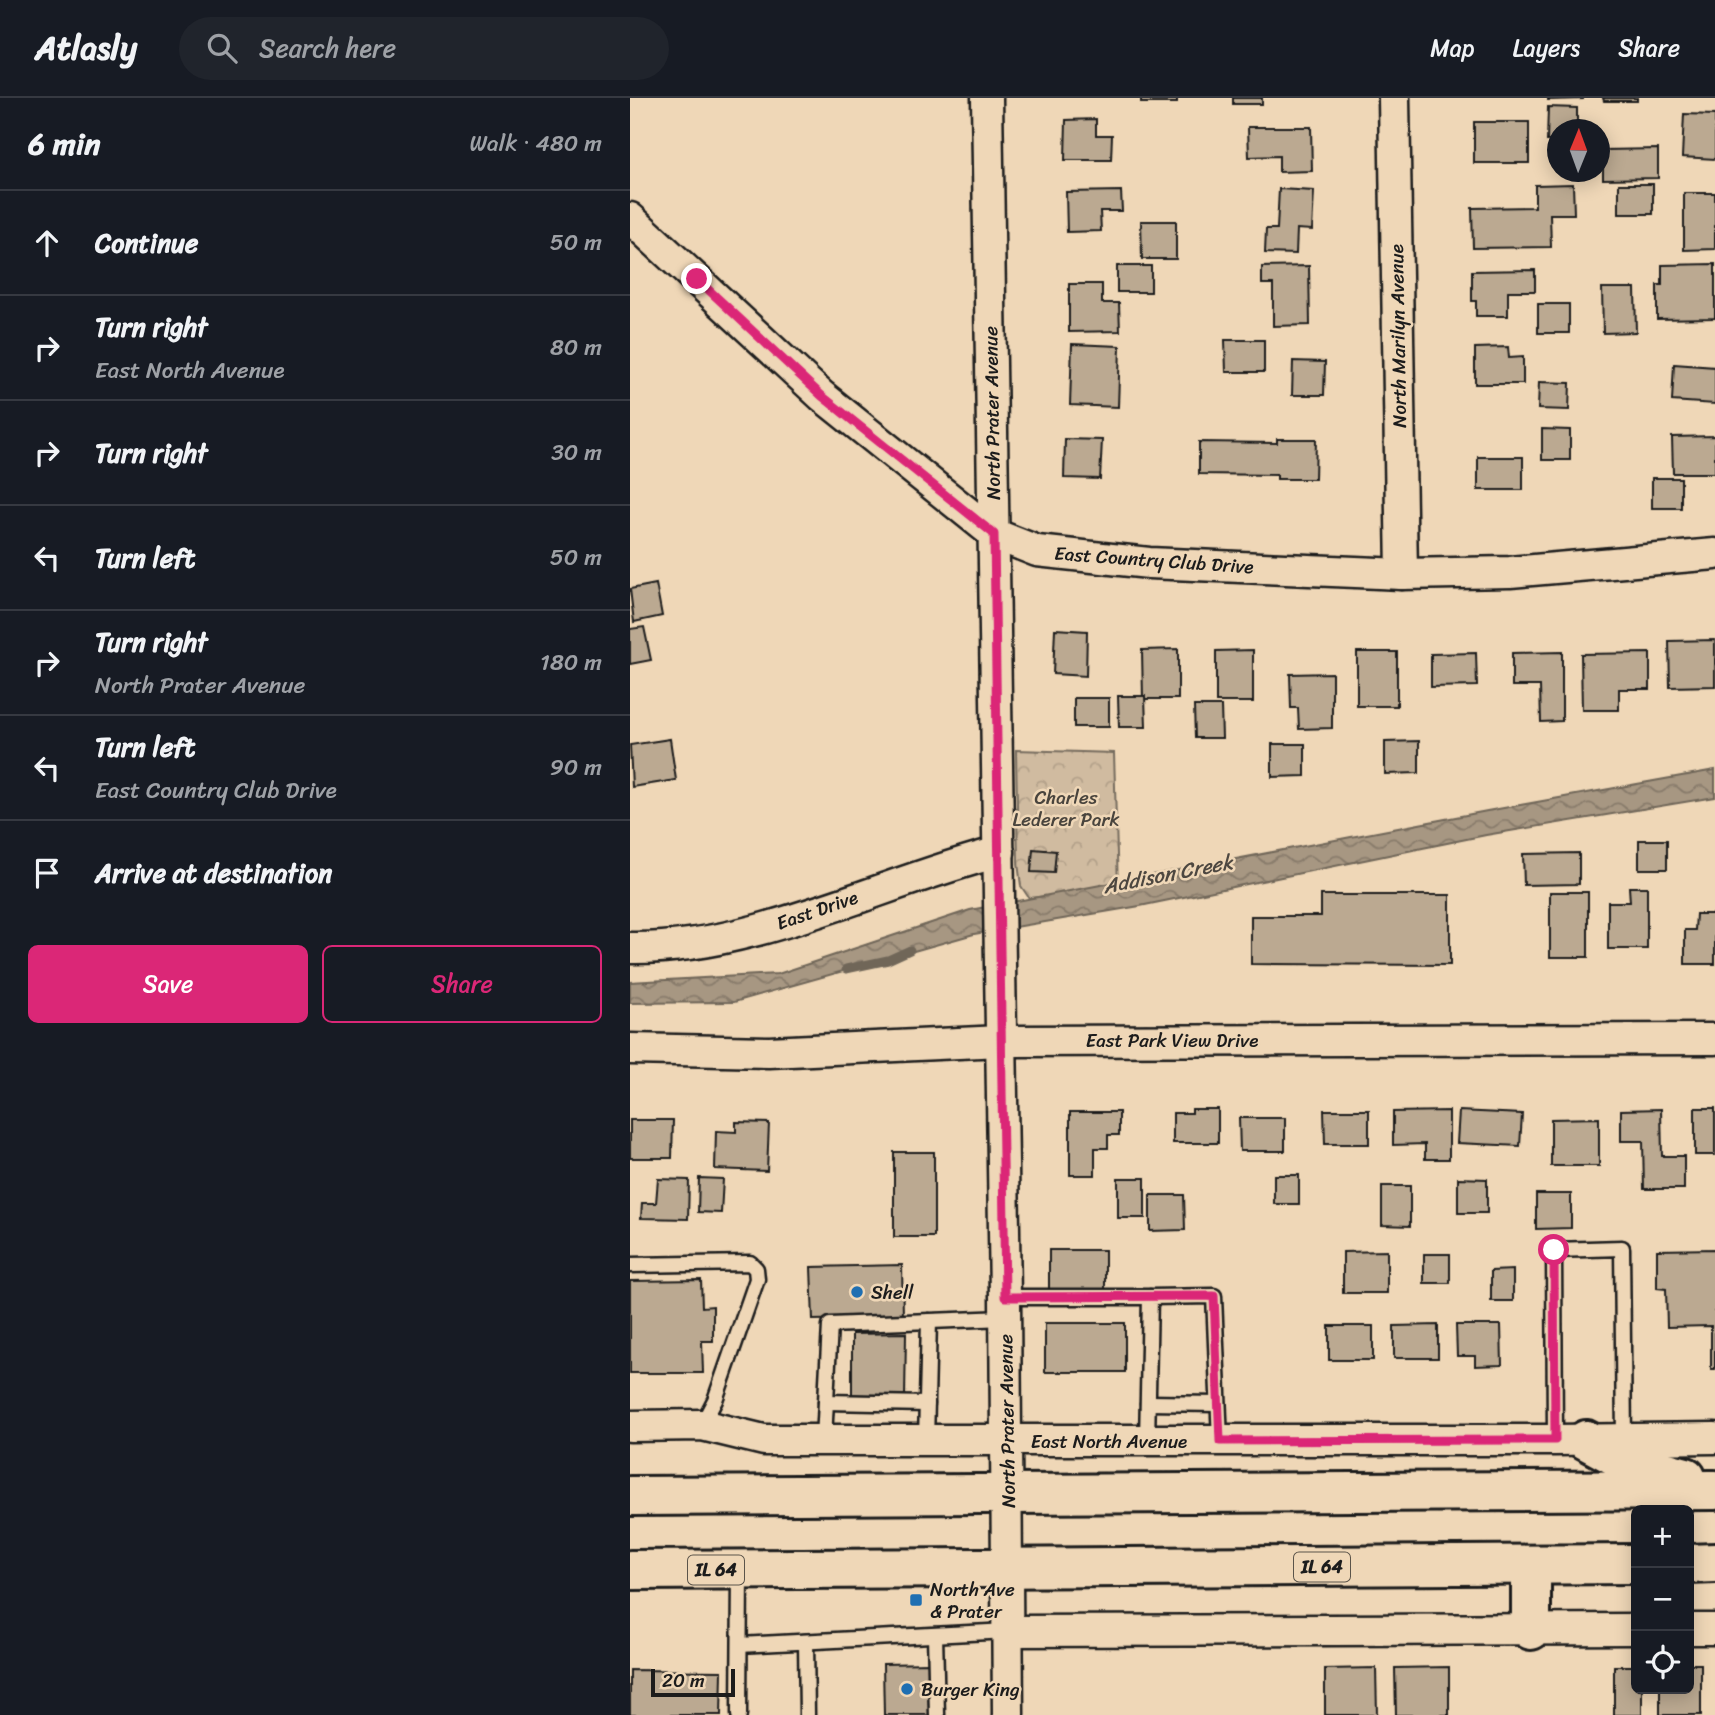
<!DOCTYPE html>
<meta charset="utf-8">
<style>
:root{--surface:#171b24;--page:#20242c;--text:#f1f3f6;--muted:#9ea1a6;--line:#363941;--accent:#db2777}
body{margin:0;font-family:Sriracha,sans-serif;background:var(--page);color:var(--text)}
.controls{position:absolute;right:21px;bottom:21px;display:grid;overflow:hidden;border-radius:10px;box-shadow:0 4px 18px #0003}
.controls button{width:63px;height:63px;display:grid;place-items:center;padding:0;border:0;border-bottom:2px solid var(--line);background:var(--surface);color:var(--text);font:35px sans-serif}
.compass{position:absolute;left:917px;top:21px;width:63px;height:63px;border-radius:50%;background:var(--surface);box-shadow:0 4px 18px #0003;rotate:1deg}
.scale{position:absolute;left:21px;bottom:18px;width:84px;box-sizing:border-box;padding-left:7px;border:4px solid #1c1c1c;border-top:0;font-size:19px;line-height:24px;white-space:nowrap;color:#1c1c1c;-webkit-text-stroke:5px #efd7b7;paint-order:stroke}
.stop{position:absolute;width:21px;height:21px;margin:-16px;border:5px solid #db2777;border-radius:50%;background:#fff}
.stop.end{background:#db2777;border-color:#fff;box-shadow:0 2px 7px #0008}
.list{margin:0;padding:0;list-style:none}
h2{display:flex;justify-content:space-between;align-items:center;height:91px;margin:0;padding:0 28px;font-size:30px}
h2 small{font-size:23px;font-weight:400;color:var(--muted)}
.list li{display:grid;grid-template-columns:46px 1fr auto;gap:21px;align-items:center;box-sizing:border-box;height:105px;padding:0 28px;border-top:2px solid var(--line)}
.list b{display:block;font-size:26px;white-space:nowrap}
.list p{margin:0;font-size:23px;white-space:nowrap;color:var(--muted)}
.list em{font-size:23px;font-style:normal;color:var(--muted)}
.actions{display:flex;gap:14px;padding:21px 28px}
.actions a{flex:1;padding:16px 0;border:2px solid var(--accent);border-radius:10px;text-align:center;font-size:24px;color:var(--accent)}
.actions .main{background:var(--accent);color:#fff}
.icon{flex:none;width:38px;height:38px;fill:none;stroke:currentColor;stroke-width:2;stroke-linecap:round;stroke-linejoin:round}
.map{position:relative;flex:none;width:1085px;height:1617px;overflow:hidden}
header{display:flex;align-items:center;gap:42px;box-sizing:border-box;height:98px;padding:0 35px;background:var(--surface);border-bottom:2px solid var(--line)}
header strong{font-size:33px}
nav{display:flex;gap:38px;margin-inline-start:auto;font-size:24px}
.search{width:490px;height:63px;background:var(--page);display:flex;align-items:center;gap:18px;box-sizing:border-box;padding:0 24px;border-radius:38px;color:var(--muted);font-size:26px}
main{display:flex}
aside{flex:1;background:var(--surface)}
.map>svg:first-child{display:block}
.park{fill:url(#park-crowns);stroke:#766c5e;stroke-width:2}
.water{fill:url(#water-waves);stroke:#6f6659;stroke-width:2}
.lines{fill:none;stroke-linecap:round;stroke-linejoin:round}
.stream{stroke:#6f6659;stroke-width:9}
.building{fill:#bba991;stroke:#1c1c1c;stroke-width:2}
.service-casing{stroke:#1c1c1c;stroke-width:19}
.minor-casing{stroke:#1c1c1c;stroke-width:35}
.primary-casing{stroke:#1c1c1c;stroke-width:44}
.service{stroke:#efd7b7;stroke-width:14}
.minor{stroke:#efd7b7;stroke-width:30}
.primary{stroke:#efd7b7;stroke-width:38}
.route{stroke:#db2777;stroke-width:9}
.poi-dot{fill:#1f6fb2;stroke:#efd7b7;stroke-width:2.5}
.labels{text-anchor:middle;dominant-baseline:central;stroke-width:5;stroke-linejoin:round;paint-order:stroke}
.shield{fill:#efd7b7;stroke:#5b544a;stroke-width:2}
.shield-label{font-size:18px;font-weight:bold;fill:#1c1c1c}
.street-label{font-size:19px;fill:#1c1c1c;stroke:#efd7b7}
.park-label{font-size:19px;fill:#49443d;stroke:#efd7b7}
.poi-label{font-size:19px;fill:#1c1c1c;stroke:#efd7b7;text-anchor:start}
.water-label{font-size:21px;font-style:italic;fill:#4d4740;stroke:#efd7b7}
</style>
<header>
<strong>Atlasly</strong>
<div class="search"><svg class="icon" aria-label="search" viewBox="0 0 24 24"><circle cx="10" cy="10" r="6"/><path d="M15 15l6 6"/></svg>Search here</div>
<nav><a>Map</a><a>Layers</a><a>Share</a></nav>
</header>
<main>
<aside>
<h2>6 min<small>Walk · 480 m</small></h2>
<ul class="list">
<li><svg class="icon" aria-label="ahead" viewBox="0 0 24 24"><path d="M12 20V5M6 11l6-6 6 6"/></svg><div><b>Continue</b></div><em>50 m</em></li>
<li><svg class="icon" aria-label="right" viewBox="0 0 24 24"><path d="M7 20v-9h11M14 6l5 5-5 5"/></svg><div><b>Turn right</b><p>East North Avenue</p></div><em>80 m</em></li>
<li><svg class="icon" aria-label="right" viewBox="0 0 24 24"><path d="M7 20v-9h11M14 6l5 5-5 5"/></svg><div><b>Turn right</b></div><em>30 m</em></li>
<li><svg class="icon" aria-label="left" viewBox="0 0 24 24"><path d="M17 20v-9H6M10 6l-5 5 5 5"/></svg><div><b>Turn left</b></div><em>50 m</em></li>
<li><svg class="icon" aria-label="right" viewBox="0 0 24 24"><path d="M7 20v-9h11M14 6l5 5-5 5"/></svg><div><b>Turn right</b><p>North Prater Avenue</p></div><em>180 m</em></li>
<li><svg class="icon" aria-label="left" viewBox="0 0 24 24"><path d="M17 20v-9H6M10 6l-5 5 5 5"/></svg><div><b>Turn left</b><p>East Country Club Drive</p></div><em>90 m</em></li>
<li><svg class="icon" aria-label="arrive" viewBox="0 0 24 24"><path d="M6 21V4h12l-3 4 3 4H6"/></svg><div><b>Arrive at destination</b></div></li>
</ul>
<div class="actions"><a class="main">Save</a><a>Share</a></div>
</aside>
<div class="map">
<svg width="1085" height="1617" viewBox="0 0 1085 1617">
<defs>
<pattern id="park-crowns" width="20" height="18" patternUnits="userSpaceOnUse" patternTransform="scale(1.75)"><rect width="20" height="18" fill="#d0bba0"/><path d="M2 6a3 3 0 1 1 6 0M12 15a3 3 0 1 1 6 0" fill="none" stroke="#b2a089"/></pattern>
<pattern id="water-waves" width="16" height="10" patternUnits="userSpaceOnUse" patternTransform="scale(1.75)"><rect width="16" height="10" fill="#a79782"/><path d="M0 5q4-4 8 0t8 0" fill="none" stroke="#877a6a"/></pattern>
</defs>
<rect width="100%" height="100%" fill="#efd7b7"/>
<filter id="ink" filterUnits="userSpaceOnUse"><feTurbulence type="fractalNoise" baseFrequency=".0143" numOctaves="2"/><feDisplacementMap in="SourceGraphic" scale="14" xChannelSelector="R" yChannelSelector="G"/><feConvolveMatrix kernelMatrix="1 2 1 2 8 2 1 2 1" color-interpolation-filters="sRGB"/></filter>
<g filter="url(#ink)">
<!-- park -->
<path class="park" d="M386,652L484,655L488,790L399,800L391,788L388,765Z"/>
<!-- water -->
<path class="water" d="M1085,672V699L856,737L510,808L344,836L104,904L0,905V884L148,876L340,812L857,713Z"/>
<g class="lines">
<!-- stream -->
<path class="stream" d="M216,871L258,862L280,852"/>
</g>
<!-- building -->
<g class="building">
<rect x="511" y="0" width="36" height="5"/>
<rect x="603" y="0" width="29" height="6"/>
<path d="M918,0H953V1L918,2Z"/>
<path d="M973,0H1007V3H974Z"/>
<path d="M918,9L947,10V32H928V43H917Z"/>
<path d="M1054,16L1085,17V61L1052,59Z"/>
<path d="M466,21V37H482L481,62H435L436,22Z"/>
<rect x="844" y="24" width="55" height="41"/>
<path d="M618,29H681L682,73L649,74V58L619,59Z"/>
<path d="M1028,51V80L973,81V52Z"/>
<path d="M943,86L944,116H920L921,149L843,150L842,110L905,109V87Z"/>
<rect x="989" y="86" width="34" height="30"/>
<path d="M649,91L684,93L682,132L667,131L666,156L635,155L636,131H647Z"/>
<path d="M491,93L492,113H470L471,133L437,134L436,94Z"/>
<path d="M1054,95H1085V151L1054,152Z"/>
<path d="M511,123H546V161H512Z"/>
<path d="M1085,166V220L1027,221V187H1032V167Z"/>
<rect x="487" y="168" width="34" height="26"/>
<path d="M679,168L680,227L643,228V186H632V169Z"/>
<path d="M905,172V193H878V218H846V203H842V173Z"/>
<path d="M439,186H472V205H489L490,233L439,234Z"/>
<path d="M972,190H1005L1006,234L973,235Z"/>
<rect x="908" y="206" width="31" height="29"/>
<path d="M595,242H634V274H596Z"/>
<path d="M442,246L490,248L488,309L440,307Z"/>
<path d="M878,249L879,260L893,259V286H845V250Z"/>
<path d="M663,263L695,264L694,297H662Z"/>
<path d="M1044,266L1085,269V306L1042,303Z"/>
<path d="M909,284L940,285L939,312L908,311Z"/>
<path d="M912,331L940,332V362H912Z"/>
<path d="M1085,338V375H1043L1042,339Z"/>
<path d="M435,341L472,342L470,381L434,380Z"/>
<path d="M647,341H686L685,381H647V377L569,376V344L647,345Z"/>
<rect x="848" y="359" width="45" height="33"/>
<rect x="1022" y="380" width="29" height="30"/>
<path d="M26,486L32,518L4,524L0,491Z"/>
<path d="M14,529L21,562L0,566V531Z"/>
<path d="M425,531L457,533L456,578L423,576Z"/>
<path d="M1085,542V588L1040,589L1039,543Z"/>
<path d="M548,551V601H513L512,552Z"/>
<path d="M623,552V604H586V553Z"/>
<rect x="727" y="554" width="40" height="54"/>
<path d="M932,554V623L911,624L910,588H882V555Z"/>
<path d="M846,555L847,588L801,589V556Z"/>
<path d="M1020,555V591H989V612H952L951,556Z"/>
<path d="M702,575V630L669,631L668,610H661L660,576Z"/>
<path d="M488,598H515L516,629H489Z"/>
<rect x="444" y="600" width="35" height="29"/>
<path d="M564,608H591L592,640H565Z"/>
<path d="M40,641L46,682L2,689L0,647Z"/>
<path d="M789,643V675L755,676V644Z"/>
<path d="M642,646H675V678L642,679Z"/>
<rect x="1009" y="742" width="28" height="29"/>
<path d="M403,751L426,753L424,775L401,774Z"/>
<path d="M949,755V786L894,787L893,756Z"/>
<path d="M999,789H1017V851H978V804H1000Z"/>
<rect x="920" y="794" width="38" height="65"/>
<path d="M691,797H820V867L621,866V818H691Z"/>
<path d="M1066,816H1085V866H1055V832H1065Z"/>
<rect x="1065" y="1010" width="20" height="47"/>
<path d="M562,1011H588V1045H543V1015H562Z"/>
<path d="M1031,1011L1032,1058H1054V1091H1014L1013,1043H991V1012Z"/>
<path d="M694,1012H739V1046H695Z"/>
<path d="M819,1013V1061H795V1046L763,1047V1014Z"/>
<path d="M829,1013L892,1016L890,1048L827,1045Z"/>
<path d="M440,1014H489V1037H478V1050H465V1077H440Z"/>
<path d="M609,1020H655V1053H610Z"/>
<path d="M969,1020V1068H921V1021Z"/>
<path d="M0,1022H43L42,1060H0Z"/>
<path d="M106,1024L139,1025L137,1073L85,1071L86,1033L106,1034Z"/>
<rect x="264" y="1054" width="40" height="85"/>
<rect x="644" y="1077" width="25" height="29"/>
<path d="M69,1080L93,1081L91,1115L68,1114Z"/>
<rect x="488" y="1080" width="27" height="40"/>
<path d="M828,1080L857,1081V1115H828Z"/>
<path d="M28,1081L59,1082L58,1121L11,1120L12,1105H26Z"/>
<path d="M752,1088H780V1128L752,1127Z"/>
<path d="M906,1096H941V1130L906,1131Z"/>
<path d="M520,1097H554L555,1132L520,1133Z"/>
<path d="M1085,1151V1271H1081V1228L1037,1229L1036,1191L1027,1190V1152Z"/>
<rect x="419" y="1152" width="56" height="39"/>
<path d="M757,1153V1195H713V1154Z"/>
<rect x="794" y="1156" width="26" height="29"/>
<path d="M272,1167L273,1220L183,1222L181,1169Z"/>
<path d="M883,1172V1203H861V1173Z"/>
<path d="M71,1182L72,1209L83,1208V1243H72L73,1275H0V1183Z"/>
<rect x="415" y="1225" width="80" height="49"/>
<path d="M808,1227V1260H764V1228Z"/>
<path d="M826,1227H871L872,1267L845,1268V1258H827Z"/>
<rect x="699" y="1228" width="44" height="34"/>
<path d="M276,1235L275,1301L222,1300V1236Z"/>
<path d="M300,1565V1617H254L253,1566Z"/>
<path d="M1059,1566H1071V1617H1030V1591H1059Z"/>
<path d="M984,1568H1006V1591H1012V1617H984Z"/>
<path d="M819,1569V1617H766L765,1570Z"/>
<path d="M746,1570L747,1617H695V1571Z"/>
<path d="M0,1572L92,1573L91,1617H0Z"/>
</g>
<g class="lines">
<defs>
<g id="service">
<path d="M0,1167L120,1165L126,1171L127,1181L85,1302L72,1327"/>
<path d="M375,1199H520"/>
<path d="M196,1304L297,1306"/>
<path d="M518,1305L588,1306"/>
<path d="M194,1341L200,1227L375,1220"/>
<path d="M296,1342L299,1223"/>
<path d="M925,1342L924,1152L992,1150L994,1341"/>
<path d="M517,1343L520,1199L584,1198L590,1343"/>
<path d="M305,1537L307,1617"/>
<path d="M176,1544L177,1617"/>
<path d="M110,1547L378,1533"/>
<path d="M109,1617L110,1472"/>
</g>
<g id="minor">
<path d="M357,0L375,1199L378,1617"/>
<path d="M764,0L772,476"/>
<path d="M0,120L192,298L364,436L407,453L519,465L772,476L880,474L1085,456"/>
<path d="M0,850C124,852 249,785 369,754"/>
<path d="M0,951L139,954L371,943L1085,941"/>
<path d="M0,1328L72,1327L134,1342H925L1085,1340"/>
<path d="M1059,1531H1085"/>
<path d="M378,1533L1006,1531"/>
</g>
<g id="primary">
<path d="M956,1342L993,1362L1056,1379"/>
<path d="M0,1398L1085,1392"/>
<path d="M1059,1466L1085,1465"/>
<path d="M0,1472L1006,1466"/>
<path d="M901,1532V1467"/>
</g>
</defs>
<!-- service casing -->
<use href="#service" class="service-casing"/>
<!-- minor casing -->
<use href="#minor" class="minor-casing"/>
<!-- primary casing -->
<use href="#primary" class="primary-casing"/>
<!-- service -->
<use href="#service" class="service"/>
<!-- minor -->
<use href="#minor" class="minor"/>
<!-- primary -->
<use href="#primary" class="primary"/>
</g>
</g>
<g class="lines" filter="url(#ink)">
<!-- route -->
<path class="route" d="M67,181L192,298L364,436L375,1199L584,1198L590,1343L925,1342L924,1152"/>
</g>
<!-- markers -->
<g class="poi-dot">
<circle cx="227" cy="1194" r="7"/>
<rect x="279" y="1495" width="14" height="14" rx="3.5"/>
<circle cx="277" cy="1591" r="7"/>
</g>
<g class="labels">
<!-- shield labels -->
<g class="shield">
<rect x="664" y="1454.5" width="56" height="29" rx="5"/>
<rect x="58" y="1457.5" width="56" height="29" rx="5"/>
</g>
<g class="shield-label">
<text x="692" y="1469">IL 64</text>
<text x="86" y="1472">IL 64</text>
</g>
<!-- street labels -->
<g class="street-label">
<text transform="translate(768 238) rotate(-91)">North Marilyn Avenue</text>
<text transform="translate(362 315) rotate(-91)">North Prater Avenue</text>
<text transform="translate(524 462) rotate(4)">East Country Club Drive</text>
<text transform="translate(187 812) rotate(-19)">East Drive</text>
<text x="542" y="942">East Park View Drive</text>
<text transform="translate(377 1323) rotate(-91)">North Prater Avenue</text>
<text x="479" y="1343">East North Avenue</text>
</g>
<!-- park labels -->
<g class="park-label">
<text x="436" y="699">Charles<tspan x="436" dy="22">Lederer Park</tspan></text>
</g>
<!-- poi labels -->
<g class="poi-label">
<text x="241" y="1194">Shell</text>
<text x="300" y="1491">North Ave<tspan x="300" dy="22">&amp; Prater</tspan></text>
<text x="291" y="1591">Burger King</text>
</g>
<!-- water labels -->
<g class="water-label">
<text transform="translate(538 776) rotate(-11)">Addison Creek</text>
</g>
</g>
</svg>
<div class="controls">
<button>+</button>
<button>−</button>
<button><svg class="icon" aria-label="locate" viewBox="0 0 24 24"><circle cx="12" cy="12" r="6"/><path d="M12 2v4M12 18v4M2 12h4M18 12h4"/></svg></button>
</div>
<svg class="compass" viewBox="-18 -18 36 36"><path d="M0-13l5 13h-10z" fill="#e53935"/><path d="M0 13l5-13h-10z" fill="#9ea1a6"/></svg>
<div class="scale">20 m</div>
<div class="stop" style="left:924px;top:1152px"></div>
<div class="stop end" style="left:67px;top:181px"></div>
</div>
</main>
